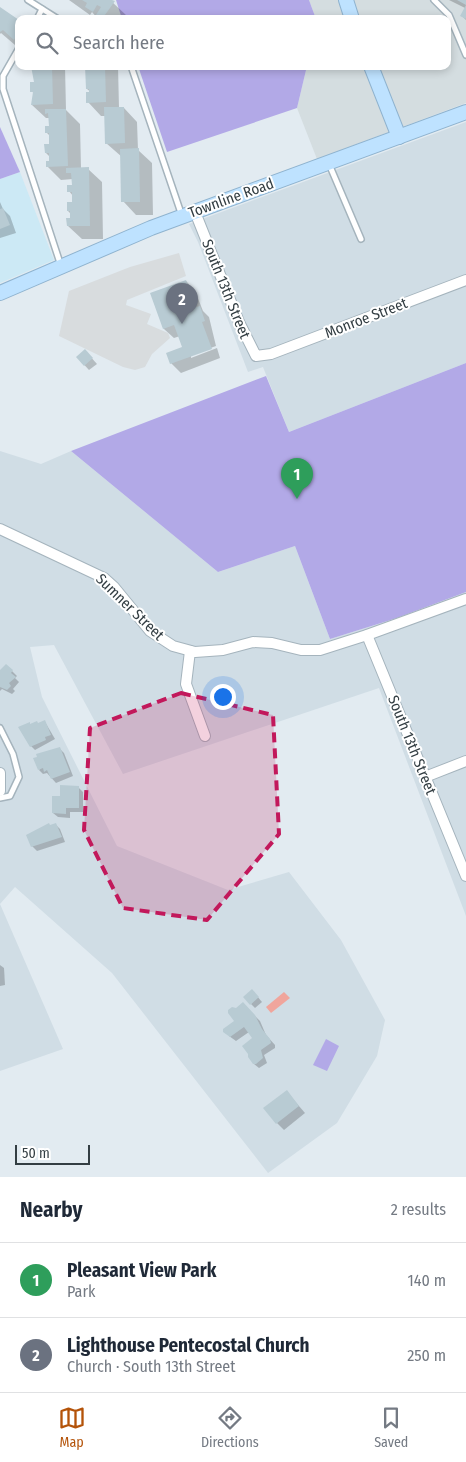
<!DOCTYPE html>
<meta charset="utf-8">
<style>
:root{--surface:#fff;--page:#f2f2f3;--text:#1f2937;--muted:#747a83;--line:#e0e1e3;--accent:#b45309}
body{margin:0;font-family:"Fira Sans Condensed",sans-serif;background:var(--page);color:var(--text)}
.scale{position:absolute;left:15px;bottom:12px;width:75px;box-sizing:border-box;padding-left:5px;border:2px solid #333e43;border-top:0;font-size:14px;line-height:18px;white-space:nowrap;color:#333e43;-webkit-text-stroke:4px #fff;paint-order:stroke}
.you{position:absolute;left:222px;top:696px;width:18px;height:18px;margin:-12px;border:4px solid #fff;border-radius:50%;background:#1a73e8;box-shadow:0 0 0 8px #1a73e833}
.badge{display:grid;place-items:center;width:32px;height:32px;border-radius:50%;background:var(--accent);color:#fff;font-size:16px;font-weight:700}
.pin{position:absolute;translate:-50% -41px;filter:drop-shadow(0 1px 2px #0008)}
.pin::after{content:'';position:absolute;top:26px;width:18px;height:15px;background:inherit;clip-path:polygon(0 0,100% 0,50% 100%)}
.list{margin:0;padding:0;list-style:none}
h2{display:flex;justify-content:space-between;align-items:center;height:65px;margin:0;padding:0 20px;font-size:21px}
h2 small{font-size:16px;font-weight:400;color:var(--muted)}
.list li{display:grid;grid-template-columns:32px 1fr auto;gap:15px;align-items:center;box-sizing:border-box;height:75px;padding:0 20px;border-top:1px solid var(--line)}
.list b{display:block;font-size:19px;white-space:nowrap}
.list p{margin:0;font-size:16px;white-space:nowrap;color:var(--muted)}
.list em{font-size:16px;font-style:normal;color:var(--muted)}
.icon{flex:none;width:28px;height:28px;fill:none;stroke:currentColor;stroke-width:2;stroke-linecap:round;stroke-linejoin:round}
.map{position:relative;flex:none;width:466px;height:1177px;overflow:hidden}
.search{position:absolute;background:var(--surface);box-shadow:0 2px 8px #0003;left:15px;right:15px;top:15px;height:55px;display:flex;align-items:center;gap:12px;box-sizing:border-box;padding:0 18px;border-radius:10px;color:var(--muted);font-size:19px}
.sheet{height:215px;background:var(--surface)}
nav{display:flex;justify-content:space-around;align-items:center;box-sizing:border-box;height:70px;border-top:1px solid var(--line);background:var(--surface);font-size:14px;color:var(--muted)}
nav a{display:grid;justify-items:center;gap:2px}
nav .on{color:var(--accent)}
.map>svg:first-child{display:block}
.residential{fill:#d0dde5}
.commercial{fill:#cce9f5}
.industrial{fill:#d4dde0}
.green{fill:#b2a9e7}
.parking{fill:#d8dcde}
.water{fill:#f0a59c}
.shadow{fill:#0003}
.building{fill:#b8cbd3}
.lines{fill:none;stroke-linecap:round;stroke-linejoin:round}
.lane-casing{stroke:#a5b4bd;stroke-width:8}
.street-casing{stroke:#a5b4bd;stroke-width:12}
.secondary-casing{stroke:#8fb3cf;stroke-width:16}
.lane{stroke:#fff;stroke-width:5}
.street{stroke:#fff;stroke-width:10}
.secondary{stroke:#bee2ff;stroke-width:14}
.marked{fill:#c2185b;fill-opacity:0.2;stroke:#c2185b;stroke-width:4;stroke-dasharray:10 6;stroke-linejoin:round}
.labels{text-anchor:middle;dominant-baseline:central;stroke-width:4;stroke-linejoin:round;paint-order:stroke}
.street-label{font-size:15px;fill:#333e43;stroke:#fff}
</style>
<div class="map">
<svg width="466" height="1177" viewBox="0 0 466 1177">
<rect width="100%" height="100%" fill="#e2ebf1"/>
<!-- residential -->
<g class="residential">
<path d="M466,122V363L289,432L263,367L248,372L198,242L189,224Z"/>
<path d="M0,451L41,464L71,451L218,572L295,546L330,639L397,618L466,592V916L379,688L123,774L54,645L30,647L42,697L117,846L228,890L289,872L341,940L385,1020L377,1056L337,1123L268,1173L112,973L15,887L0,904L63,1049L0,1071Z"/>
</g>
<!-- commercial -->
<path class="commercial" d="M20,172L54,260L0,283V179Z"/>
<!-- industrial -->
<path class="industrial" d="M309,0H466V103L317,159L297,108L307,66H447V19H316Z"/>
<!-- green -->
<g class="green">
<path d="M116,0H309L316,19H122Z"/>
<path d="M138,66H307L297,108L167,152Z"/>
<path d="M0,127L20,172L0,179Z"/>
<path d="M466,363V592L397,618L330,639L295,546L218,572L71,451L266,376L289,432Z"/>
<path d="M326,1039L339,1046L327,1071L313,1065Z"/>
</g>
<!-- parking -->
<path class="parking" d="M179,253L186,276L127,300L126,305L151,314L147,324L168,333L170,338L152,354L145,367L135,370L123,367L59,336L69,291L130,267Z"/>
<!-- water -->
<path class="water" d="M284,992L290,998L271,1013L266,1007Z"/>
<!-- shadow -->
<g class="shadow">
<path d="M69,0H110L127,16L126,19H98L92,12L90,15Z"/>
<path d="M449,0H466V20L462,16L465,8Z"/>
<path d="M0,8L19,21V44L17,43L15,45L1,33L0,34Z"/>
<path d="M32,66H65L66,110L80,124L81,169H88L102,182L103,239H82L68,226L72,219L71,214L68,211L74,203L73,196L69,191L73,186V179L61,180L47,166L50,162V157L46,153L50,145V136L46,132L50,127V118H46L32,105L34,93L31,91L35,83Z"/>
<path d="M87,66H118L119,108H124L137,122L138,150L152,163L153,215H136L123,201L122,157L106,143V116H101L88,102L92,93L87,89Z"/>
<path d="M0,202L3,209L10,216L16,233L0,238Z"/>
<path d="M186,281L195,291L203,311L209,317L216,346L191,355V358L217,348L220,358L181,373L171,363L168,354L184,348L180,336L174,338L164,329L152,294Z"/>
<path d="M89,355L97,364L89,370L77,357Z"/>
<path d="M6,665L17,676L15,678L19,682L13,689L15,691L12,694L2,689L0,691V672Z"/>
<path d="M45,722L55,739L35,750L31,746Z"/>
<path d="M59,748L64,753L73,776L56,783L47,773L43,774L39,770Z"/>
<path d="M78,787L83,792V812H70V818L58,817L53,813L61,798Z"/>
<path d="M56,825L60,829L65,842L37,851L32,846L51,826Z"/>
<path d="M0,965L4,968L5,985L0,986Z"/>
<path d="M257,996L262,1002L255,1008L251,1004Z"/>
<path d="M243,1004L260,1021L266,1035L275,1045V1048L264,1055L267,1063L259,1068L254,1064V1038L249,1032L236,1041L229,1036L236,1021V1010Z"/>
<path d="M286,1091L305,1113L284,1130L277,1123Z"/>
</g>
<!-- building -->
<g class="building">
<path d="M82,0H112L115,1L102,19L96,15L101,7L97,5L93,12L85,7L87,3Z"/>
<path d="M457,0H466V19L460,16L466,5Z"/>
<path d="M0,7L19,20V32L14,40L3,30L0,32Z"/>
<path d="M31,66H52L53,104L31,105L33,92H30V82H34Z"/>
<path d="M85,66H105L106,102L86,103V92H89V89H86Z"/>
<path d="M104,107H124L125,143L105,144Z"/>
<path d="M45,109H66L68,166L46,167V161H49V153H45L44,144H49V133H45V126H49L48,113L45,114Z"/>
<path d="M139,148L140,202H121L120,149Z"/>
<path d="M89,167L90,226H67L66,218H70V211H67V202H72V192H67V185H72L71,173H66V168Z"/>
<path d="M3,208L10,225L0,229V209Z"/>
<path d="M186,280L196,307L200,306L205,321L202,322L212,349L170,364L166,353L182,347L174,325L163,329L150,293Z"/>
<path d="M85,349L93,358L84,366L76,357Z"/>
<path d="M6,664L13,670L11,673L16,677L9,683L11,686L7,690L0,687V670Z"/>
<path d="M45,720L51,735L45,737L46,740L30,747L18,727L30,722V724L37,721L38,723Z"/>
<path d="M60,747L70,772L51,779L47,770L44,772L43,768L38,770L33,758L37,757L36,754Z"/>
<path d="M60,785L79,786V808H66V814L52,813V796H60Z"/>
<path d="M49,823L50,825L56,823L62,837L31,847L26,835Z"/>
<path d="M252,989L259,997L250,1005L243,997Z"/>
<path d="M243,1002L255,1015L262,1029L270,1039L271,1043L261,1050L263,1058L256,1064H253L248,1057V1054L242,1046L252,1038L244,1027L230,1037L223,1032V1029L234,1021L228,1013V1010L232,1007L236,1008Z"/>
<path d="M287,1090L299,1106L276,1124L263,1108Z"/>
</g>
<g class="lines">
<defs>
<g id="lane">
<path d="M28,0L58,19"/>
<path d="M434,0L449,15L466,55"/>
<path d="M37,19L42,9"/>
<path d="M19,48L3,76V89L61,266"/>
<path d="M131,66L182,216"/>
<path d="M329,164L361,239"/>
<path d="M0,728L13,754L19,777L10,796L0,798"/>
</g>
<g id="street">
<path d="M195,212L239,322L256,356L271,354L466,280"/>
<path d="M0,529L104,578L114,587L150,631L173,646L195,652L223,650L253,642L272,643L301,650H320L367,635L466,599"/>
<path d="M367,635L466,876"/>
<path d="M190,651L186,684L205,736"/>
<path d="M0,773V791"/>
<path d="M425,777L466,761"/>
</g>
<g id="secondary">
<path d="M346,0L352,19"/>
<path d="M371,66L399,137"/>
<path d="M0,293L151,228L466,112"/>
</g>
</defs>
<!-- lane casing -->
<use href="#lane" class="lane-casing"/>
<!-- street casing -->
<use href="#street" class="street-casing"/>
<!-- secondary casing -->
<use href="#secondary" class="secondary-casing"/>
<!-- lane -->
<use href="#lane" class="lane"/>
<!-- street -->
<use href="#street" class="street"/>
<!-- secondary -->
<use href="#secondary" class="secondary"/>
</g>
<!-- marked area -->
<path class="marked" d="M181,693L273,715L279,834L207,920L123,908L84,830L90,728Z"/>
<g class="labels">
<!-- street labels -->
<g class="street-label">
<text transform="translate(231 198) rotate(-20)">Townline Road</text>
<text transform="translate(226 289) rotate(68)">South 13th Street</text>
<text transform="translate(366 318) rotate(-21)">Monroe Street</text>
<text transform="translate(130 607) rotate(44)">Sumner Street</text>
<text transform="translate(412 745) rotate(68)">South 13th Street</text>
</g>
</g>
</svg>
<div class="scale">50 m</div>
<div class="you"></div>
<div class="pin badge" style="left:297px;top:499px;background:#2e9e5b">1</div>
<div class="pin badge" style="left:182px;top:324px;background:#6b7280">2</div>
<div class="search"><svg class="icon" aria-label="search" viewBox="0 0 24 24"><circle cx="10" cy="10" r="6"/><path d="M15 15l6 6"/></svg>Search here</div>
</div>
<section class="sheet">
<h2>Nearby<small>2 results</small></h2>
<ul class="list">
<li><span class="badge" style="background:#2e9e5b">1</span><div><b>Pleasant View Park</b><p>Park</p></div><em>140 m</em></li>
<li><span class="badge" style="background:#6b7280">2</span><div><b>Lighthouse Pentecostal Church</b><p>Church · South 13th Street</p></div><em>250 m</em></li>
</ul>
</section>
<nav>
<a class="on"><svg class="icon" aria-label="map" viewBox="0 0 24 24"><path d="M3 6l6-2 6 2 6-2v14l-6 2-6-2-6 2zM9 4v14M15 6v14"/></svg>Map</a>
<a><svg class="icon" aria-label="directions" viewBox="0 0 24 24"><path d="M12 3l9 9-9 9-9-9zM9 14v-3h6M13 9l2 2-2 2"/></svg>Directions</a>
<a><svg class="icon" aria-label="saved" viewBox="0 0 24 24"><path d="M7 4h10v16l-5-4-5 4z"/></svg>Saved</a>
</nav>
